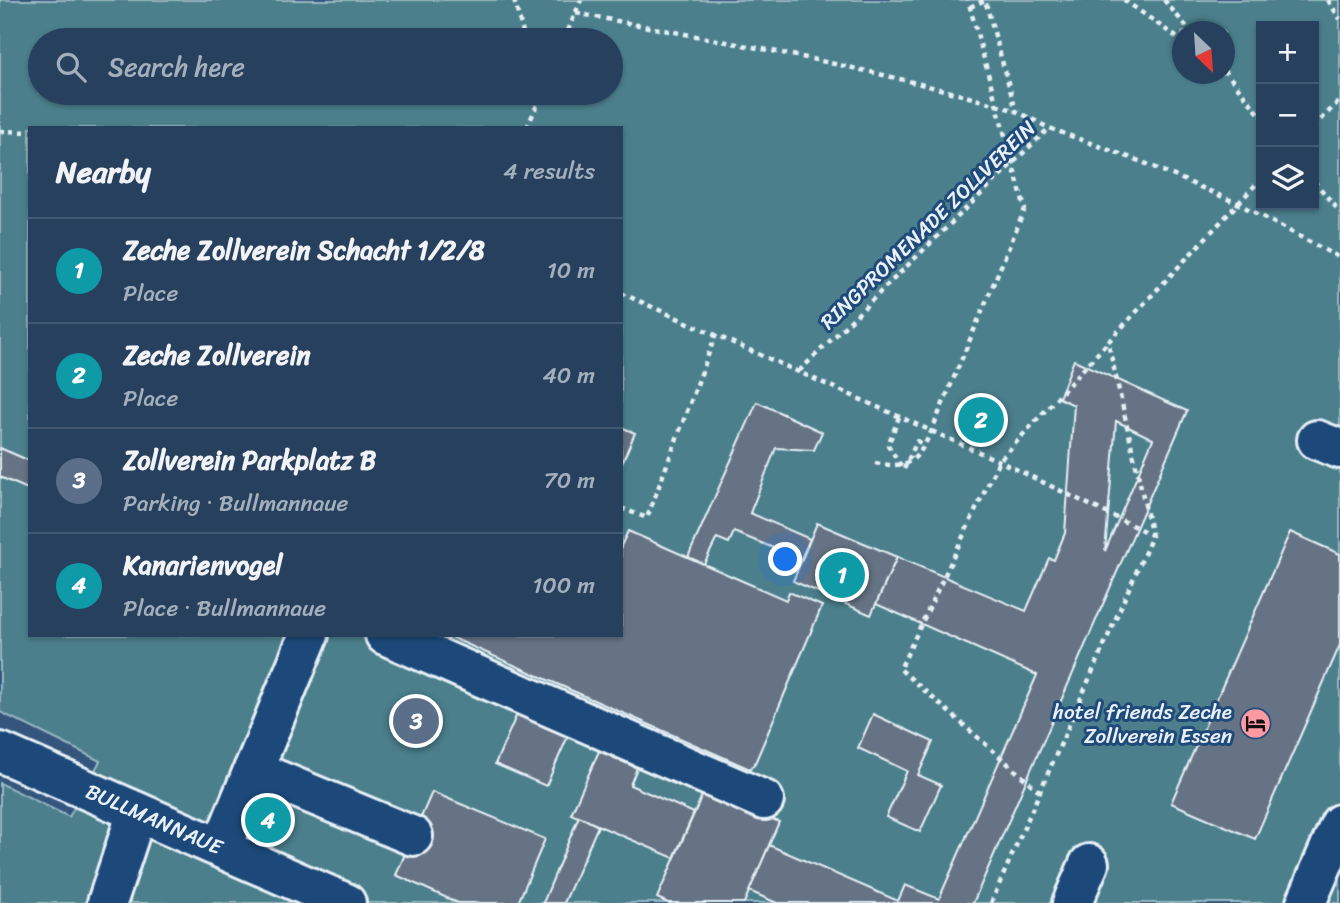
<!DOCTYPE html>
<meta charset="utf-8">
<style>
:root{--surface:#27405e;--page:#334b67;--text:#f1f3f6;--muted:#a4afbc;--line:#435973;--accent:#8bbbb9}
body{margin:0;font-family:Sriracha,sans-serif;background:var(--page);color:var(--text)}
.controls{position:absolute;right:21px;top:21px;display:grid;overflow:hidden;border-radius:0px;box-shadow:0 2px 5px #0004}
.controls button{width:63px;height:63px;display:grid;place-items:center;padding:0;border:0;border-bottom:2px solid var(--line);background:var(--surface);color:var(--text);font:35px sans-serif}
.compass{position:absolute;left:1172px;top:21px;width:63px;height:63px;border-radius:50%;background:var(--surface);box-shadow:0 2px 5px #0004;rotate:155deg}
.you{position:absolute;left:786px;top:560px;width:24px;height:24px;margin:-18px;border:5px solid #fff;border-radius:50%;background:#1a73e8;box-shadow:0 0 0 10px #1a73e833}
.badge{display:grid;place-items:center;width:46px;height:46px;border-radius:50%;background:var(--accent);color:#fff;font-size:23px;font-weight:700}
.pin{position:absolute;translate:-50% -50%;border:4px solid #fff;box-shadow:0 2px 7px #0006}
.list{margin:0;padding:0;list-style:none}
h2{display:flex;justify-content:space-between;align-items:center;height:91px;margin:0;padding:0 28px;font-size:30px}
h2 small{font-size:23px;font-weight:400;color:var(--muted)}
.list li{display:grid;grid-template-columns:46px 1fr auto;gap:21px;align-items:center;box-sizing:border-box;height:105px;padding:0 28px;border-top:2px solid var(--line)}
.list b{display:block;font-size:26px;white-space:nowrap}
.list p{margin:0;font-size:23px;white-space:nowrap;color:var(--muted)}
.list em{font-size:23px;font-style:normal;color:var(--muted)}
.icon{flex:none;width:38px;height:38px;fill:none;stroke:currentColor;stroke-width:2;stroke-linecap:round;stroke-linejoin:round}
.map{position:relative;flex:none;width:1340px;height:903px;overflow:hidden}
.search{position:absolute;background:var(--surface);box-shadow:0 2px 5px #0004;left:28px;top:28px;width:595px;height:77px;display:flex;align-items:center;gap:18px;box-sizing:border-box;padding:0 24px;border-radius:38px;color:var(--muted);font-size:26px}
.panel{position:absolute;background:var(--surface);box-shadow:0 2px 5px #0004;left:28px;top:126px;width:595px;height:511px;border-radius:0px}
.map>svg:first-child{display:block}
.green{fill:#4c7f8c;stroke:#9ab8c2;stroke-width:2;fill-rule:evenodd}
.building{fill:#657384;stroke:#e8f1f8;stroke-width:2;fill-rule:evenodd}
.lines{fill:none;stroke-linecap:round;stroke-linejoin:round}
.minor-casing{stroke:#e8f1f8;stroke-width:44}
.path{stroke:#e8f1f8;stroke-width:4.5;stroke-dasharray:5 5;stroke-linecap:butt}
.minor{stroke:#1f4a7a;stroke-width:38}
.path-bridge{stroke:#e8f1f8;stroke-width:4.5;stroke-dasharray:5 5;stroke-linecap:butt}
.labels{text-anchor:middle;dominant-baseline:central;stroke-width:6;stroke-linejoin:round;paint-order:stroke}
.street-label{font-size:21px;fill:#e8f1f8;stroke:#1f4a7a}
.poi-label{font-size:21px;fill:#e8f1f8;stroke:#1f4a7a;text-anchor:end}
</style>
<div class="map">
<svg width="1340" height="903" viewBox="0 0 1340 903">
<rect width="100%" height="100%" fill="#34567d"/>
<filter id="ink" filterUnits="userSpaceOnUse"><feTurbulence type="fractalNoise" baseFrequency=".0143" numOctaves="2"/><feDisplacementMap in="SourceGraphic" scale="14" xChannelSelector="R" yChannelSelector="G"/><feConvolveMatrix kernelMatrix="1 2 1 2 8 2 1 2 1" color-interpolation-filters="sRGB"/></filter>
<g filter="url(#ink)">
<!-- green -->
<path class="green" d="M0,0H1340V903H0V783L69,817L100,761L0,712ZM1261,26H1314V205H1261ZM1182,32H1224V74H1182ZM40,40H611V93H40ZM30,128H621V635H30Z"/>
<!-- building -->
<g class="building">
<path d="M1074,360L1187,411L973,903H777L749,891L769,845L898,901L905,885L939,899L1037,675L876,604L897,557L1026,611L1049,558L1054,560L1065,533L1074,405L1059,398ZM1116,421L1153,439L1105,551Z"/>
<path d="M757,402L822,432L814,450L776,448L750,513L810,539L801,559L734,532L729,543L717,538L704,564L688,557Z"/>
<path d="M621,427L635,433L621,465Z"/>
<path d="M0,448L30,461V490L0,477Z"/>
<path d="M817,523L897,557L871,615L793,581Z"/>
<path d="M628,531L786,600L789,592L822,606L755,763L750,769L446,635H621V546Z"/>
<path d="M1290,532L1340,554V645L1255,839L1171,803Z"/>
<path d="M517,714L568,736L546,786L495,764Z"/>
<path d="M873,714L933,742L918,775L941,785L920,832L886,817L907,771L858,748Z"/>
<path d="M599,751L637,768L630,785L694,813L674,858L571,814Z"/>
<path d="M704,791L779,822L744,903H668L657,898Z"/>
<path d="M432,792L545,839L518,903H458L396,875Z"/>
<path d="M579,816L598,826L564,903H543Z"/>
</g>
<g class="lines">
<defs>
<g id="minor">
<path d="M1317,440L1340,449"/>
<path d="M385,635L764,800"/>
<path id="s1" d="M0,752L346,903"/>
<path d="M253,770L413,836"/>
<path d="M221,848L309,635"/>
<path d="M107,903L137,812"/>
<path d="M1072,903L1089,864"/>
<path d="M1306,903L1340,824"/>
</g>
</defs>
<!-- minor casing -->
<use href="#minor" class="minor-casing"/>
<!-- path -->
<g class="path">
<path d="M514,0L525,40"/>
<path d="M1124,0L1182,41"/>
<path d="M1164,0L1191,32"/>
<path d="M1328,0L1340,19"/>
<path d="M970,7L985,0L1016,111L1049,128"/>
<path d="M576,13C723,42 872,66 1016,111"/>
<path d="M564,40L581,0"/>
<path d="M1224,70L1261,116"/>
<path d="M1314,127L1340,100"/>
<path d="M527,128L542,93"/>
<path d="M0,131L30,132"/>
<path d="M1314,181L1340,212"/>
<path d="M621,293L999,461L1152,535"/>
<path d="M799,371L1049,128L1142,162L1237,203L1340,258"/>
<path d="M899,417L888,445L903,469"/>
<path d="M904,469L917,441L925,445"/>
<path d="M621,508L647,518L716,334"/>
<path d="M1040,792L900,669L999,461L1108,342"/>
<path d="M991,903L1152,536L1108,342L1261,179"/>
</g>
<!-- minor -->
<use href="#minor" class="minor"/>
<!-- path-bridge -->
<path class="path-bridge" d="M875,463C908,469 917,462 931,432L1025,209L968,0"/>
</g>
</g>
<!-- icons -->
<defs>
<symbol id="hotel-disc" viewBox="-11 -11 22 22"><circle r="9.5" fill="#ff9aa2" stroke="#1f4a7a"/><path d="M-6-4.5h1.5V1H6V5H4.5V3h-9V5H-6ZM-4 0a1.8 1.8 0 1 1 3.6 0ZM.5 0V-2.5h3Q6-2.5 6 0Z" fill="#111"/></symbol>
</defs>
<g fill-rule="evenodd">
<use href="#hotel-disc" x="1238" y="706" width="35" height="35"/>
</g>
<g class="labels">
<!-- street labels -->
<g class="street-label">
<text transform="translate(928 225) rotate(-44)">RINGPROMENADE ZOLLVEREIN</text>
<text stroke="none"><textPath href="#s1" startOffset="168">BULLMANNAUE</textPath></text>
</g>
<!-- poi labels -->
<g class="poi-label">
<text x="1232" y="712">hotel friends Zeche<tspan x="1232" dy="24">Zollverein Essen</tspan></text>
</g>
</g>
</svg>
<div class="controls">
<button>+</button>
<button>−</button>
<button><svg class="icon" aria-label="layers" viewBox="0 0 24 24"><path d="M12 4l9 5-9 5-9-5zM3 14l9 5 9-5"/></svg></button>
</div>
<svg class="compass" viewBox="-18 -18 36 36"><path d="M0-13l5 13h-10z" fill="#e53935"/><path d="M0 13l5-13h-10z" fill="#a4afbc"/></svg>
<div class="you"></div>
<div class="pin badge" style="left:842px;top:575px;background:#0f9aa8">1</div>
<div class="pin badge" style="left:981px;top:420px;background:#0f9aa8">2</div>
<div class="pin badge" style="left:416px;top:721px;background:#5c6f8a">3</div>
<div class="pin badge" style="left:268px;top:820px;background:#0f9aa8">4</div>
<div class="search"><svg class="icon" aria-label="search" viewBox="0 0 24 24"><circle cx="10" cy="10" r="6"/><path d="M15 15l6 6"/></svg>Search here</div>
<section class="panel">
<h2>Nearby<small>4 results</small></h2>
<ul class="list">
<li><span class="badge" style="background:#0f9aa8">1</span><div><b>Zeche Zollverein Schacht 1/2/8</b><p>Place</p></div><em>10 m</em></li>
<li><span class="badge" style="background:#0f9aa8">2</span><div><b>Zeche Zollverein</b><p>Place</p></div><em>40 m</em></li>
<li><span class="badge" style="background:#5c6f8a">3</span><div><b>Zollverein Parkplatz B</b><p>Parking · Bullmannaue</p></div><em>70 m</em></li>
<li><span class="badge" style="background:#0f9aa8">4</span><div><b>Kanarienvogel</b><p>Place · Bullmannaue</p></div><em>100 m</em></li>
</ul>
</section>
</div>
